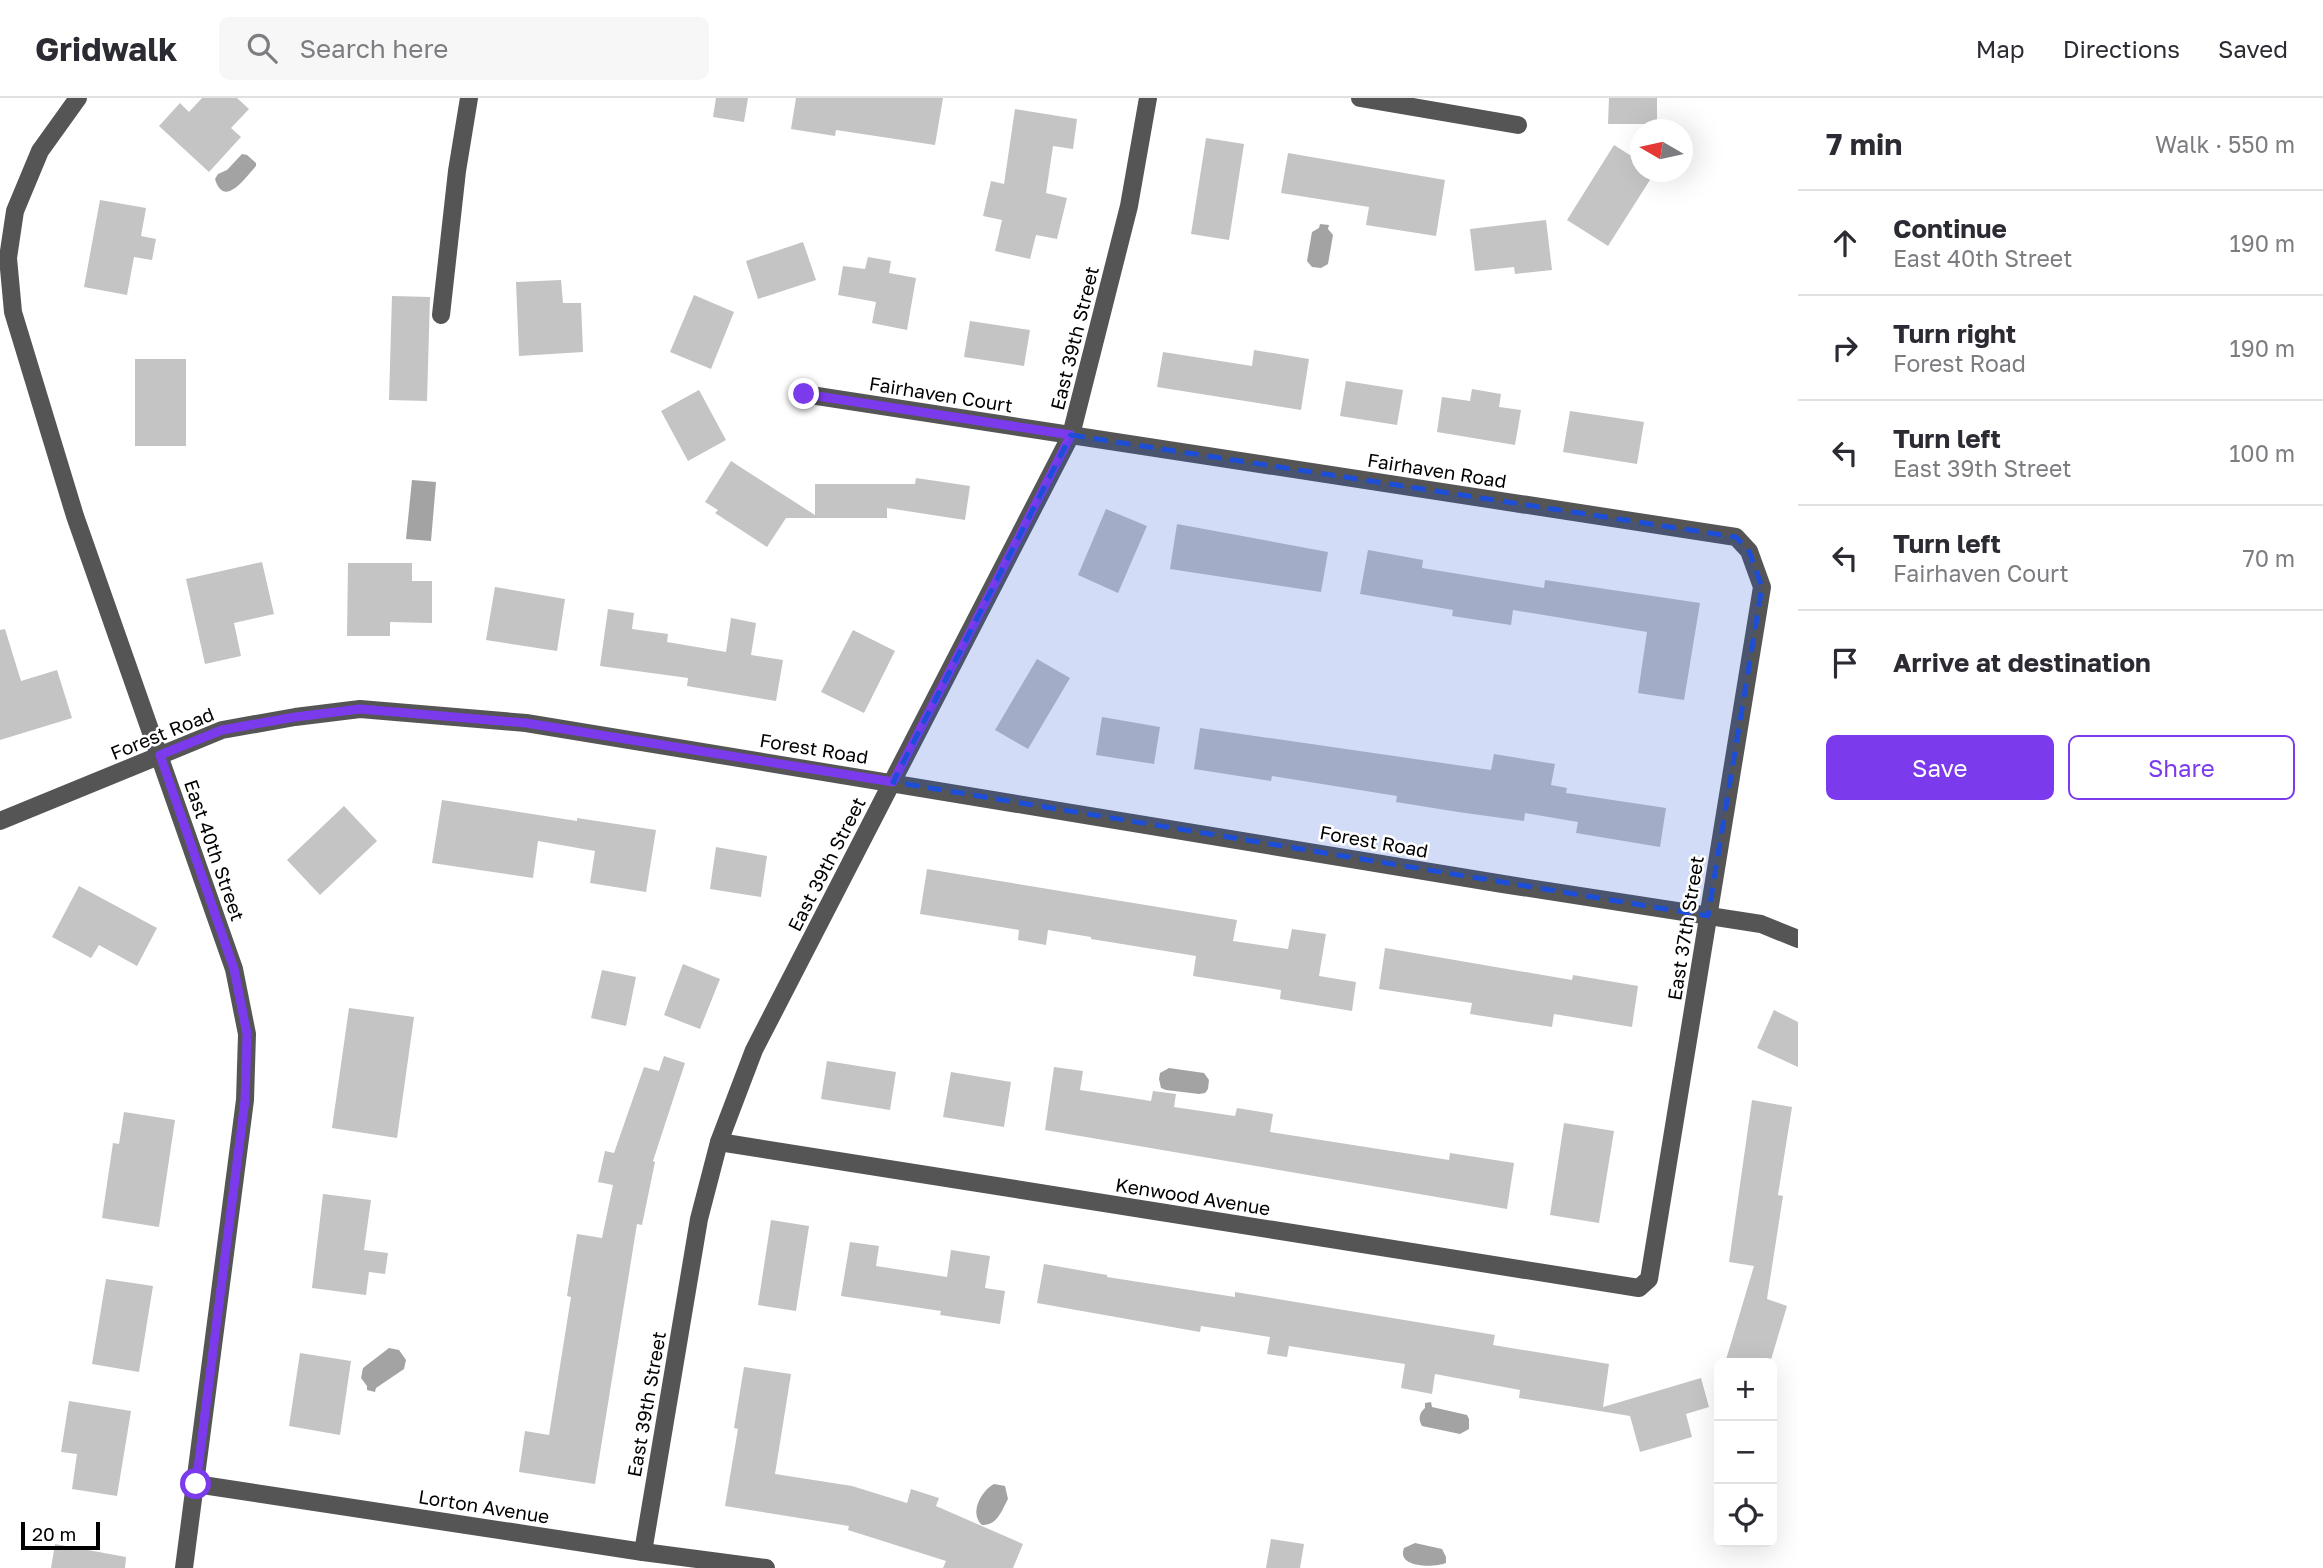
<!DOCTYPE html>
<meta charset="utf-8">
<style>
:root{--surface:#fff;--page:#f7f7f7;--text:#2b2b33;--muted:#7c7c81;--line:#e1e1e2;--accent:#7c3aed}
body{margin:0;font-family:"Golos Text",sans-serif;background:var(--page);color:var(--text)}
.controls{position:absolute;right:21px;bottom:21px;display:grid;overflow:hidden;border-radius:10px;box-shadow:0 7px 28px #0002}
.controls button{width:63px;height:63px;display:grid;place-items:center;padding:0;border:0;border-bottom:2px solid var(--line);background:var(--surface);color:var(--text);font:35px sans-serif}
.compass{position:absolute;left:1630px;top:21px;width:63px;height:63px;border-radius:50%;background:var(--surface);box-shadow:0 7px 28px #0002;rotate:279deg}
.scale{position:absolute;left:21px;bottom:18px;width:79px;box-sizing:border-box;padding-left:7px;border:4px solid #000;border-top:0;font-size:19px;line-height:24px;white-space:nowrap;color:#000;-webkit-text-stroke:5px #fff;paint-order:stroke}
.stop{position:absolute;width:21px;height:21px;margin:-16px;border:5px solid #7c3aed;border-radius:50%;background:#fff}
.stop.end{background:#7c3aed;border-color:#fff;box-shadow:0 2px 7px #0008}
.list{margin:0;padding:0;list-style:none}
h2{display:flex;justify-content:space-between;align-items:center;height:91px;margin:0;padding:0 28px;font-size:30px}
h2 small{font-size:23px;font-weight:400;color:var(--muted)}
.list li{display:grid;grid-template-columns:46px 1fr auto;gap:21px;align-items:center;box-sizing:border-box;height:105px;padding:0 28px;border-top:2px solid var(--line)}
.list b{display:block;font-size:26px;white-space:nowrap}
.list p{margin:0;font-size:23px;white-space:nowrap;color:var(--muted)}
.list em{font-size:23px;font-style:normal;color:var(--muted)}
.actions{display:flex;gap:14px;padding:21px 28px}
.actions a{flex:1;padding:16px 0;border:2px solid var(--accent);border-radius:10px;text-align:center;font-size:24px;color:var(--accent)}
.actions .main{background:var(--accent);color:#fff}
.icon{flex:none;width:38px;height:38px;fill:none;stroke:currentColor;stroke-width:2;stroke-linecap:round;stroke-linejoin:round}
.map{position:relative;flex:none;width:1798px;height:1470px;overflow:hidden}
header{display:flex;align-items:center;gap:42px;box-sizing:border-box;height:98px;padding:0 35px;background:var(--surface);border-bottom:2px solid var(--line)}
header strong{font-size:33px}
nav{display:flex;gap:38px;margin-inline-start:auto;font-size:24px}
.search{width:490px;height:63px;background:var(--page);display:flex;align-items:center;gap:18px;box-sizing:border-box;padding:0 24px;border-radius:10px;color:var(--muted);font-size:26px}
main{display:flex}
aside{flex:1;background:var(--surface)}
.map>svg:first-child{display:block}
.water{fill:#a3a3a3}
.building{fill:#c4c4c4}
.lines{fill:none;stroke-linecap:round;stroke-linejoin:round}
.minor{stroke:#555;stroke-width:18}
.route{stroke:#7c3aed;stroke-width:9}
.marked{fill:#1d4ed8;fill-opacity:0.2;stroke:#1d4ed8;stroke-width:5;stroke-dasharray:14 9;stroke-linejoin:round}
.labels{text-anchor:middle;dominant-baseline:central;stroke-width:5;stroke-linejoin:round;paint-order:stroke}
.street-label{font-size:19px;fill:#000;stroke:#fff}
</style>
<header>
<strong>Gridwalk</strong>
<div class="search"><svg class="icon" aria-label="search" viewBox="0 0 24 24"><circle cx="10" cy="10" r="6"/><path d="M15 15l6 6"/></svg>Search here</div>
<nav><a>Map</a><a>Directions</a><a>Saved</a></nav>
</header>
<main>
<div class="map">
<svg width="1798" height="1470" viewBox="0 0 1798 1470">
<rect width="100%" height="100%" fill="#fff"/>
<!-- water -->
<g class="water">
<path d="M242,56L247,57L256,65V68C245,80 224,111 215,81L218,76L227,72Z"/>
<path d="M1320,126L1329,127L1328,131L1333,137L1328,166L1321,170L1312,169L1307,163L1312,134L1319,130Z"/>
<path d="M412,382L436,384L431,443L406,441Z"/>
<path d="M1169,970L1204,975L1209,982L1208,991L1205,995L1199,996L1166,992L1161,990L1159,981L1160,975Z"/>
<path d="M389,1250L399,1252L406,1262L404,1271L376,1290L375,1294L367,1292V1288L361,1280L363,1270Z"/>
<path d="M1431,1304L1432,1309L1467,1317L1469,1321V1331L1460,1336L1422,1328C1418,1321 1419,1315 1425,1310V1305Z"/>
<path d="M994,1386L1005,1388L1008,1401C1002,1412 997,1428 982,1427C969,1415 981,1393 994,1386Z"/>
<path d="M1415,1445L1442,1451L1446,1459V1465C1434,1470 1396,1470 1404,1450Z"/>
</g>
<!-- building -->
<g class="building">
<path d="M202,0H237L249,11L231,30L241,39L209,74L159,28L180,5L189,14Z"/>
<path d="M716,0H748L744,24L713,19Z"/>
<path d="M796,0H943L935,47L836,32L835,38L791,31Z"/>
<path d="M1609,0H1657V26H1608Z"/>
<path d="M1015,11L1077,21L1073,51L1053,48L1046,95L1067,100L1057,141L1036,137L1030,161L995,153L1002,122L983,118L991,83L1004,86Z"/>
<path d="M1206,40L1244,46L1229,142L1191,136Z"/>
<path d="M1614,47L1641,64V74H1655L1608,148L1567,122Z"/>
<path d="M1288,55L1445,82L1436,138L1366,127L1369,109L1281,95Z"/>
<path d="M100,102L146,110L141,138L156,141L152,162L134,159L127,197L84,189Z"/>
<path d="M1546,122L1552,172L1515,176L1514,169L1475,173L1470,131Z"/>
<path d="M803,144L816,182L758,201L746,163Z"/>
<path d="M868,159L891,163L889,175L916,180L907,232L872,225L876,204L838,197L843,168L865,171Z"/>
<path d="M561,182L563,205H581L583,254L519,258L516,184Z"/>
<path d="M694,197L734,214L711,271L670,254Z"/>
<path d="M392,198L430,199L427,303L389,302Z"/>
<path d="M970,223L1030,232L1024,268L964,259Z"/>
<path d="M1254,252L1309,261L1301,312L1157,289L1163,254L1252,268Z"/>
<rect x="135" y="261" width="51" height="87"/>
<path d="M1346,283L1403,292L1397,327L1340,318Z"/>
<path d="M1472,291L1501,296L1499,309L1521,312L1515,347L1437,334L1442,299L1470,303Z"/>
<path d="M699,292L726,342L688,363L661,313Z"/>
<path d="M1570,313L1644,324L1637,366L1563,354Z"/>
<path d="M731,363L815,417V386H915L916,380L970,388L965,422L887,410V420H786L767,449L715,415L718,412L705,404Z"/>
<path d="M1106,411L1147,428L1118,495L1078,477Z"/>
<path d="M1177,426L1328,454L1321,494L1170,471Z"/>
<path d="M1368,452L1423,462L1422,470L1544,490L1545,482L1700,505L1684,602L1638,595L1647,534L1513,512L1511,527L1452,518L1453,512L1360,496Z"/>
<path d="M262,464L274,516L234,525L241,558L205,566L186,481Z"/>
<path d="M348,465H412V483H432V525L390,524V538H347Z"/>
<path d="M495,489L565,501L557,553L486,542Z"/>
<path d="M608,511L634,515L632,531L668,536L667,544L726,554L731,520L756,525L751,557L783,562L776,603L687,588L688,580L600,568Z"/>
<path d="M5,531L21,583L57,572L72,620L0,642V532Z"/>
<path d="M853,532L895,553L864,615L821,594Z"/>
<path d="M1037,561L1070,580L1028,651L995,632Z"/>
<path d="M1102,619L1160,629L1154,666L1096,657Z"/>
<path d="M1200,630L1491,672L1494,656L1555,666L1551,687L1567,690L1566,695L1666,710L1660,749L1576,735L1578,724L1525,715L1524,723L1458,714L1396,704L1397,698L1272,678L1271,683L1194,671Z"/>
<path d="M442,702L577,723V720L656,732L646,794L590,785L595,753L538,743L533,780L432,765Z"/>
<path d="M344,708L377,743L320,797L287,762Z"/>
<path d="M716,749L767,758L761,799L710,791Z"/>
<path d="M927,771L1237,822L1233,843L1288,851L1292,831L1326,836L1319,878L1356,884L1352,913L1280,901L1281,892L1193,878L1196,858L1091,841V839L1048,832L1046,847L1018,842L1019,832L920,816Z"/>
<path d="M79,788L157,830L137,868L99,847L91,860L52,839Z"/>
<path d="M1385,850L1572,882L1573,877L1638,888L1632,929L1554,916L1552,929L1470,916L1472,905L1379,891Z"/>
<path d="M683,866L720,881L700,931L664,917Z"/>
<path d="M602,872L636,879L626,928L591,920Z"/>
<path d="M349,910L414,919L397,1040L332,1030Z"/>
<path d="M1774,912L1798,924V969L1757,950Z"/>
<path d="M664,958L685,965L653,1063L655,1064L642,1127L637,1126L595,1386L519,1374L525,1333L549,1337L571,1199L567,1198L577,1136L602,1140L613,1087L598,1084L605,1053L614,1055L644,969L659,973Z"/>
<path d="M827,963L896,974L890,1012L821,1001Z"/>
<path d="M1054,969L1083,973L1080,992L1151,1003L1153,993L1176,996L1174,1009L1235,1018L1237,1010L1273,1016L1270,1034L1449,1062L1450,1055L1514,1065L1507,1111L1045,1032Z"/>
<path d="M951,974L1011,984L1004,1029L943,1019Z"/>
<path d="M1752,1002L1792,1009L1778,1097L1783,1098L1767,1201L1787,1208L1770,1265H1725L1754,1168L1729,1164Z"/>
<path d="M124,1014L175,1022L159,1129L102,1120L113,1045L119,1046Z"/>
<path d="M1564,1025L1614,1033L1599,1125L1550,1117Z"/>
<path d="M323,1096L371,1102L364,1152L388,1155L385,1176L369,1174L366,1197L312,1190Z"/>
<path d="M771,1122L809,1128L796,1213L758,1207Z"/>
<path d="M850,1144L879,1148L876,1168L947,1179L951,1152L990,1158L985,1190L1005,1193L1000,1226L940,1217L941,1213L841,1198Z"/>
<path d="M1044,1166L1107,1177V1179L1235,1199V1194L1495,1237L1493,1247L1609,1266L1603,1309L1701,1280L1709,1309L1686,1316L1692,1339L1640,1354L1630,1318L1519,1300L1520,1292L1435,1276L1432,1296L1401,1290L1405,1266L1289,1248L1287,1259L1267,1256L1270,1239L1201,1228L1200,1234L1037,1205Z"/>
<path d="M106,1181L153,1188L139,1274L92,1266Z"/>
<path d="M300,1255L351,1263L340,1337L289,1328Z"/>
<path d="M744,1269L791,1276L775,1376L852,1388L907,1405L911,1391L939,1400L936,1408L1023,1446L1013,1470H943L946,1463L848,1432L849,1428L725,1408L738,1331L734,1330Z"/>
<path d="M69,1303L131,1313L117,1398L72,1391L77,1356L61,1354Z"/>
<path d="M1271,1441L1304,1446L1300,1470H1266Z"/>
<path d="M55,1446L126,1459L125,1470H51Z"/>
</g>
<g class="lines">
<!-- minor -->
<g class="minor">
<path d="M78,0L40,53L15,113L8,160L13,214L75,418L234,871L247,936L245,1002L184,1470"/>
<path d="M1360,0L1518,27"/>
<path d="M441,217L457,73L469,0"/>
<path d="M0,723L222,632L295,619L360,611L526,625L1503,786L1761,826L1798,841"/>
<path d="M719,1044L1639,1190L1649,1181L1762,489L1749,453L1736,439L804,296"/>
<path d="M196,1386L643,1454L766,1470"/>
<path d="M643,1454L699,1121L719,1044L754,952L1071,337L1129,108L1148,0"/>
</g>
</g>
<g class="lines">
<!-- route -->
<path class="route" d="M196,1386L245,1002L247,936L234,871L160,657L222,632L295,619L360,611L526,625L893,684L1071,337L804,296"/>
</g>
<!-- marked area -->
<path class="marked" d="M1071,337L1736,439L1749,453L1762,489L1708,818L893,684Z"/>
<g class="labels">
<!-- street labels -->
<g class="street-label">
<text transform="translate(1074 240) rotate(-76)">East 39th Street</text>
<text transform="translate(941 296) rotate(9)">Fairhaven Court</text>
<text transform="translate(1437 372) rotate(9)">Fairhaven Road</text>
<text transform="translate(162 635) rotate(-22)">Forest Road</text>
<text transform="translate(814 650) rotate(9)">Forest Road</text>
<text transform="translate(1374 743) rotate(10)">Forest Road</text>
<text transform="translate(215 752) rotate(71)">East 40th Street</text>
<text transform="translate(826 766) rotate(-63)">East 39th Street</text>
<text transform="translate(1685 830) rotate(-81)">East 37th Street</text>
<text transform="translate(1193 1098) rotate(9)">Kenwood Avenue</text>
<text transform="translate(646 1306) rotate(-80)">East 39th Street</text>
<text transform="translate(484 1408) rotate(9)">Lorton Avenue</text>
</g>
</g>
</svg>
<div class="controls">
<button>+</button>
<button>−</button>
<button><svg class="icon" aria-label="locate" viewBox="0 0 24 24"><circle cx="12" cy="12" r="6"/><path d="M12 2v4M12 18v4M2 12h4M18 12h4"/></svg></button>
</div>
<svg class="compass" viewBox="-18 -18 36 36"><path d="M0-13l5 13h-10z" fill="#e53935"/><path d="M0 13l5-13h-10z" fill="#7c7c81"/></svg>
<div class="scale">20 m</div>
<div class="stop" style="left:196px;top:1386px"></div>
<div class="stop end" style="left:804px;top:296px"></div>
</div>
<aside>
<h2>7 min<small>Walk · 550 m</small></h2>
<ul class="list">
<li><svg class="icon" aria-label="ahead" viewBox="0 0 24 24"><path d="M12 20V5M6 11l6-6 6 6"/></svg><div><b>Continue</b><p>East 40th Street</p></div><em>190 m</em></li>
<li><svg class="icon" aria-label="right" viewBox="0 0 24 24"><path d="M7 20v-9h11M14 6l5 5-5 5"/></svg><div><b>Turn right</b><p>Forest Road</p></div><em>190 m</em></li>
<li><svg class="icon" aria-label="left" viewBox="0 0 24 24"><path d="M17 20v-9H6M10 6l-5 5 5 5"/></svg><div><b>Turn left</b><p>East 39th Street</p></div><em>100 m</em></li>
<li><svg class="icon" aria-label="left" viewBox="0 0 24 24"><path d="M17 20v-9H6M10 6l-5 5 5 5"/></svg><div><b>Turn left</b><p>Fairhaven Court</p></div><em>70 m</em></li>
<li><svg class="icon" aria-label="arrive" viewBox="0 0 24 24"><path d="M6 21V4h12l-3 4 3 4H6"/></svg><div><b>Arrive at destination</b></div></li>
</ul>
<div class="actions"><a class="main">Save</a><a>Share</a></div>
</aside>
</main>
